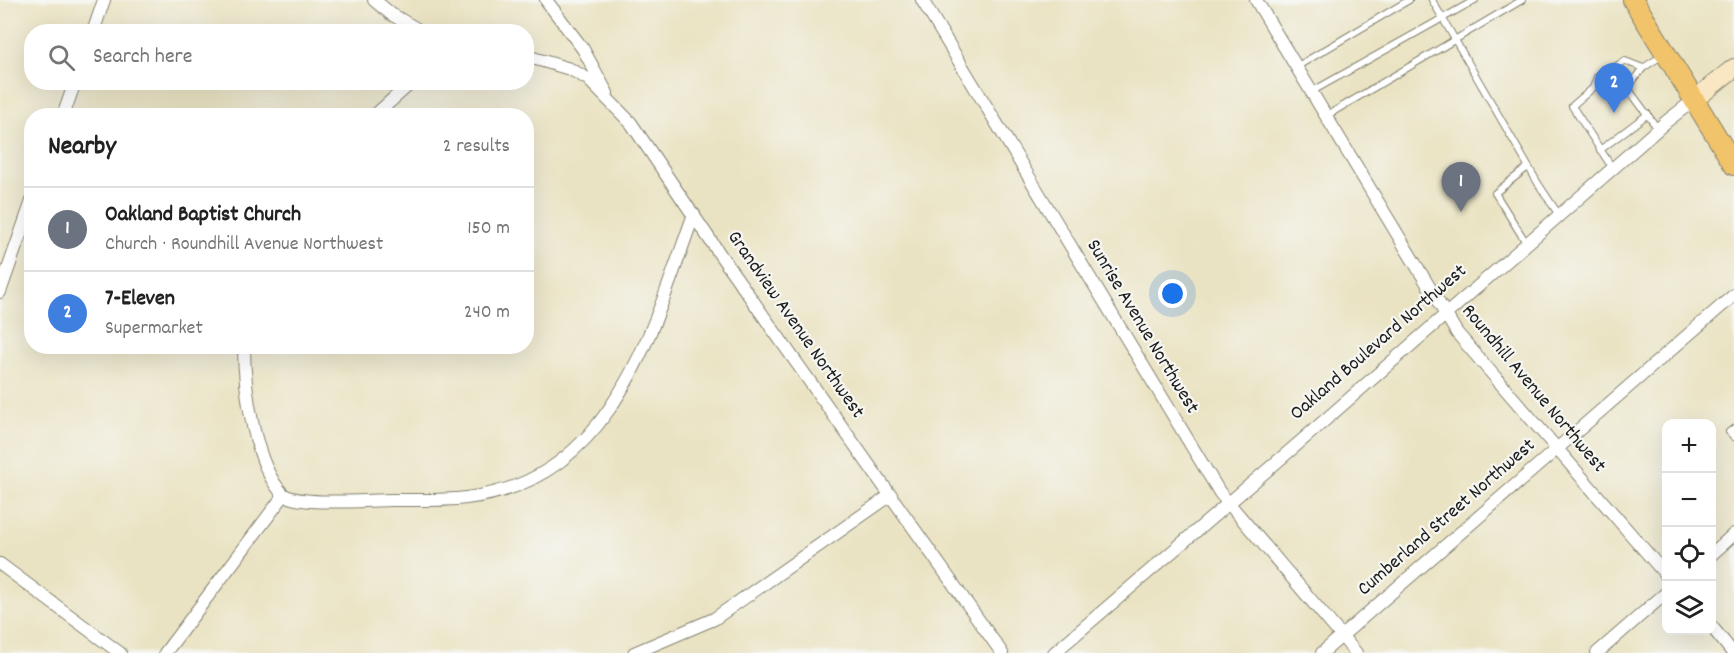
<!DOCTYPE html>
<meta charset="utf-8">
<style>
:root{--surface:#fff;--page:#f2f2f2;--text:#222;--muted:#767676;--line:#e0e0e0;--accent:#d93025}
body{margin:0;font-family:Dekko,sans-serif;background:var(--page);color:var(--text)}
.controls{position:absolute;right:18px;bottom:18px;display:grid;overflow:hidden;border-radius:12px;box-shadow:0 6px 24px #0002}
.controls button{width:54px;height:54px;display:grid;place-items:center;padding:0;border:0;border-bottom:2px solid var(--line);background:var(--surface);color:var(--text);font:30px sans-serif}
.you{position:absolute;left:1173px;top:294px;width:21px;height:21px;margin:-15px;border:4px solid #fff;border-radius:50%;background:#1a73e8;box-shadow:0 0 0 9px #1a73e833}
.badge{display:grid;place-items:center;width:39px;height:39px;border-radius:50%;background:var(--accent);color:#fff;font-size:20px;font-weight:700}
.pin{position:absolute;translate:-50% -50px;filter:drop-shadow(0 2px 3px #0008)}
.pin::after{content:'';position:absolute;top:32px;width:21px;height:18px;background:inherit;clip-path:polygon(0 0,100% 0,50% 100%)}
.list{margin:0;padding:0;list-style:none}
h2{display:flex;justify-content:space-between;align-items:center;height:78px;margin:0;padding:0 24px;font-size:26px}
h2 small{font-size:20px;font-weight:400;color:var(--muted)}
.list li{display:grid;grid-template-columns:39px 1fr auto;gap:18px;align-items:center;box-sizing:border-box;height:84px;padding:0 24px;border-top:2px solid var(--line)}
.list b{display:block;font-size:22px;white-space:nowrap}
.list p{margin:0;font-size:20px;white-space:nowrap;color:var(--muted)}
.list em{font-size:20px;font-style:normal;color:var(--muted)}
.icon{flex:none;width:33px;height:33px;fill:none;stroke:currentColor;stroke-width:2;stroke-linecap:round;stroke-linejoin:round}
.map{position:relative;flex:none;width:1734px;height:653px;overflow:hidden}
.search{position:absolute;background:var(--surface);box-shadow:0 6px 24px #0002;left:24px;top:24px;width:510px;height:66px;display:flex;align-items:center;gap:15px;box-sizing:border-box;padding:0 21px;border-radius:24px;color:var(--muted);font-size:22px}
.panel{position:absolute;background:var(--surface);box-shadow:0 6px 24px #0002;left:24px;top:108px;width:510px;height:246px;border-radius:24px}
.map>svg:first-child{display:block}
.lines{fill:none;stroke-linecap:round;stroke-linejoin:round}
.lane-casing{stroke:#838070;stroke-width:8}
.street-casing{stroke:#838070;stroke-width:14}
.secondary-casing{stroke:#838070;stroke-width:20}
.primary-casing{stroke:#838070;stroke-width:22}
.lane{stroke:#fff;stroke-width:6}
.street{stroke:#fff;stroke-width:12}
.secondary{stroke:#f9e7c3;stroke-width:18}
.primary{stroke:#f1c36a;stroke-width:20}
.labels{text-anchor:middle;dominant-baseline:central;stroke-width:4.5;stroke-linejoin:round;paint-order:stroke}
.street-label{font-size:20px;fill:#1c1c1c;stroke:#f6f6f2}
</style>
<div class="map">
<svg width="1734" height="653" viewBox="0 0 1734 653">
<rect width="100%" height="100%" fill="#f6f6f2"/>
<filter id="ink" filterUnits="userSpaceOnUse"><feTurbulence type="fractalNoise" baseFrequency=".0167" numOctaves="2"/><feDisplacementMap in="SourceGraphic" scale="12" xChannelSelector="R" yChannelSelector="G"/><feConvolveMatrix kernelMatrix="1 2 1 2 8 2 1 2 1" color-interpolation-filters="sRGB"/></filter>
<filter id="wash" filterUnits="userSpaceOnUse"><feTurbulence type="fractalNoise" baseFrequency=".008" numOctaves="4" result="noise"/><feDisplacementMap in="SourceGraphic" scale="24" xChannelSelector="R" yChannelSelector="G"/><feGaussianBlur stdDeviation="1.35" result="paint"/><feColorMatrix in="noise" values="0 0 0 0 0 0 0 0 0 0 0 0 0 0 0 0 0 1.4 0 .05"/><feComposite in="paint" operator="in"/></filter>
<g filter="url(#wash)">
<rect width="100%" height="100%" fill="#eae3c3"/>
</g>
<g filter="url(#ink)">
<g class="lines">
<defs>
<g id="lane">
<path d="M1432,0L1539,185L1559,215"/>
<path d="M1296,67L1409,0"/>
<path d="M1612,67L1658,129"/>
<path d="M1629,86L1643,68L1663,55"/>
<path d="M1311,92L1475,0"/>
<path d="M1326,116L1522,0"/>
<path d="M1600,150L1648,114"/>
<path d="M1613,169L1572,106L1593,88L1597,77L1625,61L1643,68"/>
<path d="M1527,244L1495,193L1528,167"/>
<path d="M1734,428L1729,432L1734,437"/>
</g>
<g id="street">
<path d="M374,0L391,14L422,32"/>
<path d="M546,0L583,49L607,93"/>
<path d="M922,0L1220,493L1356,653"/>
<path d="M1256,0L1457,333L1666,575"/>
<path d="M93,32L104,0"/>
<path d="M526,56L570,69L588,79L631,123L721,256L1002,653"/>
<path d="M63,116L75,82"/>
<path d="M374,116L412,82"/>
<path d="M0,292L32,201"/>
<path d="M244,346C244,387 254,466 284,495C304,506 367,500 393,500C417,500 442,501 466,498C614,481 651,331 694,214"/>
<path d="M1712,554L1734,534"/>
<path d="M0,564L120,653"/>
<path d="M1712,627L1733,653"/>
<path d="M165,653L284,495"/>
<path d="M634,653L714,619L891,495"/>
<path d="M1054,653L1300,442L1667,121L1694,100"/>
<path d="M1322,653L1734,295"/>
<path d="M1597,653L1666,593"/>
</g>
<path id="secondary" d="M1694,100L1734,68"/>
<path id="primary" d="M1633,0L1734,165"/>
</defs>
<!-- lane casing -->
<use href="#lane" class="lane-casing"/>
<!-- street casing -->
<use href="#street" class="street-casing"/>
<!-- secondary casing -->
<use href="#secondary" class="secondary-casing"/>
<!-- primary casing -->
<use href="#primary" class="primary-casing"/>
<!-- lane -->
<use href="#lane" class="lane"/>
<!-- street -->
<use href="#street" class="street"/>
<!-- secondary -->
<use href="#secondary" class="secondary"/>
<!-- primary -->
<use href="#primary" class="primary"/>
</g>
</g>
<g class="labels">
<!-- street labels -->
<g class="street-label">
<text transform="translate(795 325) rotate(55)">Grandview Avenue Northwest</text>
<text transform="translate(1142 327) rotate(59)">Sunrise Avenue Northwest</text>
<text transform="translate(1379 343) rotate(-41)">Oakland Boulevard Northwest</text>
<text transform="translate(1533 389) rotate(50)">Roundhill Avenue Northwest</text>
<text transform="translate(1447 518) rotate(-41)">Cumberland Street Northwest</text>
</g>
</g>
</svg>
<div class="controls">
<button>+</button>
<button>−</button>
<button><svg class="icon" aria-label="locate" viewBox="0 0 24 24"><circle cx="12" cy="12" r="6"/><path d="M12 2v4M12 18v4M2 12h4M18 12h4"/></svg></button>
<button><svg class="icon" aria-label="layers" viewBox="0 0 24 24"><path d="M12 4l9 5-9 5-9-5zM3 14l9 5 9-5"/></svg></button>
</div>
<div class="you"></div>
<div class="pin badge" style="left:1461px;top:212px;background:#6b7280">1</div>
<div class="pin badge" style="left:1614px;top:113px;background:#3f7fe0">2</div>
<div class="search"><svg class="icon" aria-label="search" viewBox="0 0 24 24"><circle cx="10" cy="10" r="6"/><path d="M15 15l6 6"/></svg>Search here</div>
<section class="panel">
<h2>Nearby<small>2 results</small></h2>
<ul class="list">
<li><span class="badge" style="background:#6b7280">1</span><div><b>Oakland Baptist Church</b><p>Church · Roundhill Avenue Northwest</p></div><em>150 m</em></li>
<li><span class="badge" style="background:#3f7fe0">2</span><div><b>7-Eleven</b><p>Supermarket</p></div><em>240 m</em></li>
</ul>
</section>
</div>
